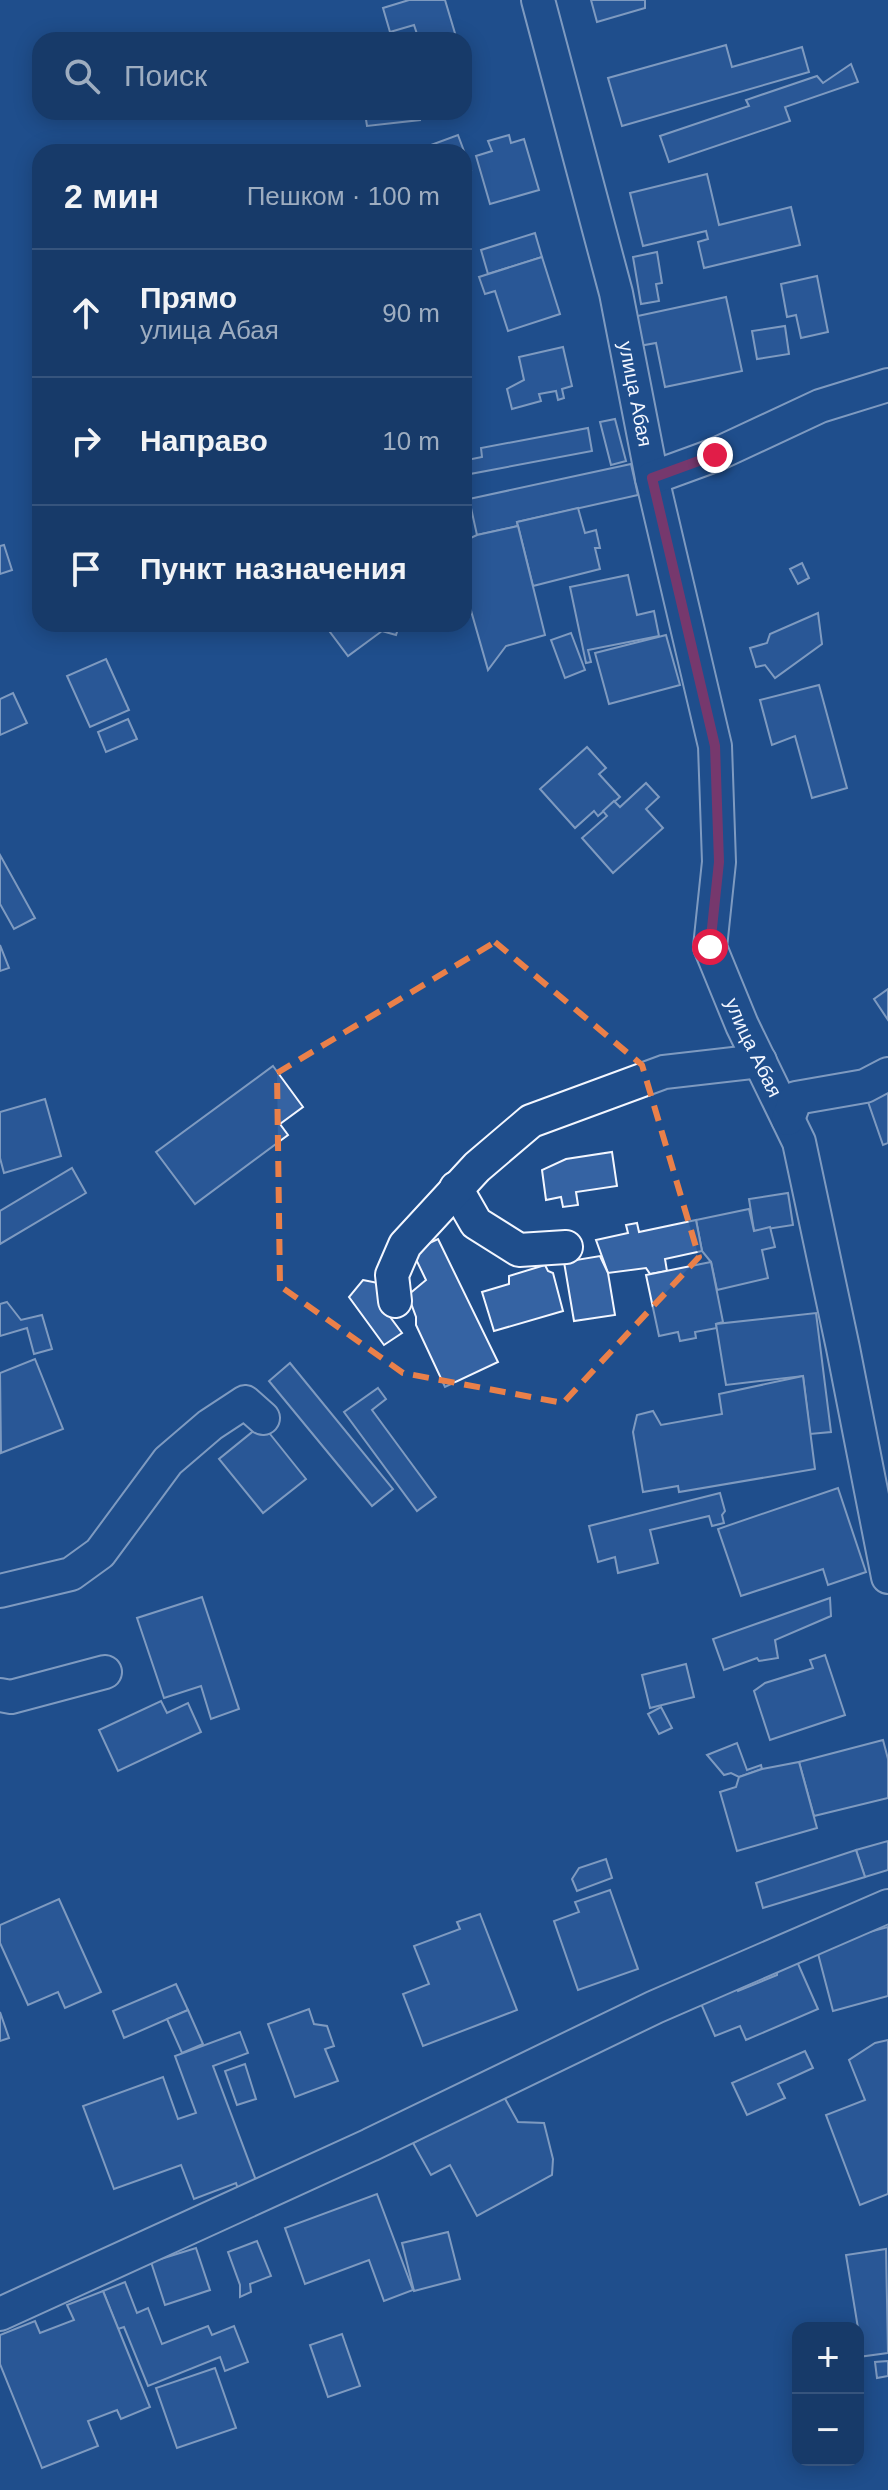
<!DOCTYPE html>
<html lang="ru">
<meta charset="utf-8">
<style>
:root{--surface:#173a69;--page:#244571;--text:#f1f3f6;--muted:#9eadc0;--line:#36547d}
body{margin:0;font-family:Arial,sans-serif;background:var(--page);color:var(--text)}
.controls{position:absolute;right:24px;bottom:24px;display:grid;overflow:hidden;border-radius:16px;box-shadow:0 4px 20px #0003}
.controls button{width:72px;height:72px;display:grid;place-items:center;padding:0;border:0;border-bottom:2px solid var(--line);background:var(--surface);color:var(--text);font:40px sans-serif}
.stop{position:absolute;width:24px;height:24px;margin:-18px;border:6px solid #e11d48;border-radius:50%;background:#fff}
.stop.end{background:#e11d48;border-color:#fff;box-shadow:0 2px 8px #0008}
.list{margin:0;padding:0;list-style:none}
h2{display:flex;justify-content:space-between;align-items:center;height:104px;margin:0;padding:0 32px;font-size:34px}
h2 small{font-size:26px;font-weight:400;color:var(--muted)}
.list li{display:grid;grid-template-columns:52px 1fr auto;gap:24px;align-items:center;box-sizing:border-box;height:128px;padding:0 32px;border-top:2px solid var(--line)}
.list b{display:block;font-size:30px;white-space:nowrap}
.list p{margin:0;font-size:26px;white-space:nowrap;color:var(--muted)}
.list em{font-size:26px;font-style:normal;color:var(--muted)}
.icon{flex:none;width:44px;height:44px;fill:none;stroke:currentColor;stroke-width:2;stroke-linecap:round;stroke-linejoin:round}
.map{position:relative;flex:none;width:888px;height:2490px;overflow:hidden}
.search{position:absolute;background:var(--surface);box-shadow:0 4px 20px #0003;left:32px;top:32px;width:440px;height:88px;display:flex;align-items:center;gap:20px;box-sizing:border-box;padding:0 28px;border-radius:24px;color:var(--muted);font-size:30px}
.panel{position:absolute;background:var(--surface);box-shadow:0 4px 20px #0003;left:32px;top:144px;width:440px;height:488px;border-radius:24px}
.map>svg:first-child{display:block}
.building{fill:#3563a3;stroke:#f2f6ff;stroke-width:2}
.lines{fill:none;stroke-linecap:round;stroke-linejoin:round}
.minor-casing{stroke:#f2f6ff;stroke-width:36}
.minor{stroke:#1f4e8c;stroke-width:32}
.route{stroke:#e11d48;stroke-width:10}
.marked{fill:none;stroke:#ea8049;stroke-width:6;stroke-dasharray:16 10;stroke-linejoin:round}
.labels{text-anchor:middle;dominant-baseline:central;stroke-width:6;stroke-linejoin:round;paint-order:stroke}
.street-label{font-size:20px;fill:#f2f6ff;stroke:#1f4e8c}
</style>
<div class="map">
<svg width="888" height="2490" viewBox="0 0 888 2490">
<rect width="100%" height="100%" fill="#1f4e8c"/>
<!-- building -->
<g class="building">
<path d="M409,0H445L457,40H419L414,25L390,32L383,8Z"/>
<path d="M591,0H645V8L597,22Z"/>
<path d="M726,45L732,67L802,47L809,72L622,126L608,78Z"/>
<path d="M851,64L858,82L785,107L790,121L669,162L660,136L749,106L746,100L817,76L823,83Z"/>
<path d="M419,112L420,120L367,126L365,113Z"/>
<path d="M458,135L471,170L464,173V152H412Z"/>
<path d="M509,135L511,143L524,139L539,190L490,204L476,156L492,151L488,141Z"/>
<path d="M707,174L719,225L791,207L800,245L704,268L698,242L708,239L706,231L643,246L630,193Z"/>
<path d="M535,233L542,257L488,274L481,250Z"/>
<path d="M657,252L662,283L656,284L659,301L641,304L633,257Z"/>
<path d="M542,257L560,314L508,331L495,291L485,294L479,277Z"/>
<path d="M817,276L828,332L801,338L796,315L787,317L781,284Z"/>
<path d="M726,297L742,371L665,387L656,343L639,346L633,317Z"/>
<path d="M785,326L789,354L757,359L752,331Z"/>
<path d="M563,347L572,386L562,389L564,398L558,400L556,391L539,394L541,401L512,409L507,389L524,380L519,357Z"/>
<path d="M615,419L626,461L611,465L600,422Z"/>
<path d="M588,428L592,451L470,474L467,460L482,457L481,448Z"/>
<path d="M631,464L638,495L517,522L518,526L477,535L469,499Z"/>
<path d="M578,508L585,533L596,530L600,548H595L600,569L533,586L517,522Z"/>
<path d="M518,526L545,635L506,646L488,670L464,586V561L467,560L464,541L477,535Z"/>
<path d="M4,545L12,570L0,574V546Z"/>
<path d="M802,563L809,578L798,584L790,569Z"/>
<path d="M628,575L637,615L654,611L659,636L588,650L591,662L586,663L570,587Z"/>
<path d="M818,613L822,644L775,678L765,665L756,667L750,648L767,643L770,634Z"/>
<path d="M324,624H396L399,626L396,635L382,631L348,656Z"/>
<path d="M571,633L585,670L565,678L551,640Z"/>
<path d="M666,635L680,685L609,704L595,653Z"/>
<path d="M106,659L129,710L90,727L67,676Z"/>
<path d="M819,685L847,788L812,798L795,736L772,745L760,700Z"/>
<path d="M13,693L27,723L0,735V699Z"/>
<path d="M128,719L137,739L106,752L98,732Z"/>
<path d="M587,747L606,768L599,774L620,797L598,816L594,811L575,828L540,789Z"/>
<path d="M646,783L659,797L646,809L663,828L613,873L582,838L607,816L603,811L614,801L620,807Z"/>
<path d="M0,855L35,918L14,929L0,904Z"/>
<path d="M0,945L9,968L0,971Z"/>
<path d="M888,989V1020L874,999Z"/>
<path d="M273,1066L303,1107L280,1124L288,1135L195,1204L156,1152Z"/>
<path d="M888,1088V1143L883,1145L866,1096Z"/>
<path d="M45,1099L61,1156L4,1173L0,1158V1112Z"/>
<path d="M612,1152L617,1186L576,1192L578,1205L563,1207L561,1197L546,1200L542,1170L566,1159Z"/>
<path d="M72,1168L86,1193L0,1244V1211Z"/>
<path d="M788,1193L793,1225L754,1231L749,1199Z"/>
<path d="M749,1209L754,1231L770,1227L775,1247L762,1250L768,1278L717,1290L711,1262L702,1251L696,1220Z"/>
<path d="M696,1220L702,1251L665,1259L667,1271L650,1274L646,1268L608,1273L596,1240L628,1233L626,1225L637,1223L639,1232Z"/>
<path d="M438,1239L498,1362L445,1387L416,1325V1317L408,1295L426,1280L412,1251Z"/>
<path d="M600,1256L608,1273L615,1315L574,1321L564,1262Z"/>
<path d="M711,1262L723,1322L716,1324L717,1328L695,1332L696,1338L680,1341L678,1332L659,1336L646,1275Z"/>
<path d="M545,1265L548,1271L553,1273L563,1311L494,1331L482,1292L509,1284V1276Z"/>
<path d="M363,1280L383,1284L379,1302L402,1333L384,1345L349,1297Z"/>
<path d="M7,1302L21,1320L42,1315L52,1349L34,1354L27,1328L0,1336V1304Z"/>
<path d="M816,1313L831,1432L810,1434L803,1376L726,1385L716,1324Z"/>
<path d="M35,1359L63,1429L1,1453L0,1373Z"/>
<path d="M290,1363L393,1489L372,1506L269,1381Z"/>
<path d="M803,1376L815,1469L679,1492L678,1486L643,1492L633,1432L637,1415L653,1411L661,1425L722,1414L719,1394Z"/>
<path d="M378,1388L386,1399L372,1410L436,1497L417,1511L344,1412Z"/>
<path d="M262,1424L306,1479L263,1513L219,1459Z"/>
<path d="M838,1488L866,1572L828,1585L823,1569L741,1596L718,1529Z"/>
<path d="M720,1493L725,1511L722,1515L724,1523L712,1526L709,1516L650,1530L658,1563L618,1573L615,1557L598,1562L589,1526Z"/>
<path d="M202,1597L239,1709L211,1719L201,1686L164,1698L137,1618Z"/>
<path d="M830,1598L831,1616L775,1640L778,1658L759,1661L757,1658L724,1670L713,1639Z"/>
<path d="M825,1655L845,1715L770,1740L754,1691L765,1683L813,1668L810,1660Z"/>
<path d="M686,1664L694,1697L650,1708L642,1675Z"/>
<path d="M161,1701L167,1713L188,1703L201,1732L118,1771L99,1730Z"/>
<path d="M661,1707L672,1728L659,1734L648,1714Z"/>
<path d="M883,1740L888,1759V1798L814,1816L799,1762Z"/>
<path d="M737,1743L747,1770L761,1765L762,1769L739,1777L731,1773L724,1775L707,1755Z"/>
<path d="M799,1762L817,1828L737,1851L720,1792L736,1787L739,1777L762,1769Z"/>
<path d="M888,1841V1870L865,1877L856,1850Z"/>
<path d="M856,1850L865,1877L763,1908L756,1883Z"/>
<path d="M606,1859L612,1878L577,1891L572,1879L579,1868Z"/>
<path d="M610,1890L638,1969L578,1990L554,1921L579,1912L575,1902Z"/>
<path d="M59,1899L101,1992L65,2008L58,1992L28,2005L0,1943V1925Z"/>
<path d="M480,1914L517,2010L423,2046L403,1994L429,1984L414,1946L460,1929L457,1922Z"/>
<path d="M888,1927V1996L833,2011L816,1946Z"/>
<path d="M795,1957L818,2009L746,2040L740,2026L715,2036L699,1999L735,1984L738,1991L777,1975L778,1964Z"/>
<path d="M176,1984L188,2010L124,2038L113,2011Z"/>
<path d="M309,2009L314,2024L327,2026L334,2046L325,2049L338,2081L295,2097L268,2024Z"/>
<path d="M188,2010L203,2044L182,2053L167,2019Z"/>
<path d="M0,2012L9,2038L0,2041Z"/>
<path d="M240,2032L248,2053L213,2066L260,2191L241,2198L236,2183L194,2199L181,2165L114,2189L83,2106L163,2077L178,2119L196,2113L175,2056Z"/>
<path d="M888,2040V2194L860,2205L826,2115L865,2100L849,2060L875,2043Z"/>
<path d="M805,2051L813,2068L778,2084L785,2098L747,2115L732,2083Z"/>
<path d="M245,2064L256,2099L237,2105L225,2071Z"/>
<path d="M503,2095L518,2122L544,2123L553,2159L552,2175L477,2216L450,2165L431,2175L413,2143Z"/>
<path d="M377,2194L413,2290L384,2301L369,2260L305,2284L285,2228Z"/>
<path d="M448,2232L460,2279L414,2291L402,2243Z"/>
<path d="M257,2241L271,2276L250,2284L251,2292L240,2297V2285L228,2252Z"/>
<path d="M196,2248L210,2290L165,2305L151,2262Z"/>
<path d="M886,2249L888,2353L858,2357V2328L846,2255Z"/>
<path d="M125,2282L137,2313L148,2308L162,2344L208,2326L212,2335L234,2326L248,2362L225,2371L220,2357L148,2386L124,2327L118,2329L103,2291Z"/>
<path d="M103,2291L150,2407L121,2419L117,2410L88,2421L98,2446L42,2468L0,2364V2335L35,2321L40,2333L74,2320L67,2305Z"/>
<path d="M342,2334L360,2386L328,2397L310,2345Z"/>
<path d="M888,2361V2376L877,2378L875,2362Z"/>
<path d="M215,2368L236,2428L177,2448L156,2388Z"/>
</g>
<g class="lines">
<defs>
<g id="minor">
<path id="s1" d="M538,0L616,293L652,478L715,746L719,862L710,947L742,1025L799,1142L843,1348L888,1577"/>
<path d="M652,478L715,455L820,406L888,385"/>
<path d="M788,1119L796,1098L865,1086L888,1074"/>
<path d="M456,1188L476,1223L519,1250L566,1247"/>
<path d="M395,1301L392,1275L405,1245L477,1167L531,1121L664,1072L760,1061"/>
<path d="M0,1591L71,1574L100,1553L168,1461L210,1425L245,1402L263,1418"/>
<path d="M0,1695L11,1697L105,1672"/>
<path d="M0,2314L370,2145L655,2007L888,1906"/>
</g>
</defs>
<!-- minor casing -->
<use href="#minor" class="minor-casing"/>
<!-- minor -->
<use href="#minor" class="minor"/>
</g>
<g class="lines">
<!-- route -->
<path class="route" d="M710,947L719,862L715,746L652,478L715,455"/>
</g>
<!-- marked area -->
<path d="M0 0H888V2490H0ZM495,942L642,1065L699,1257L563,1403L403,1373L280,1286L277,1073Z" fill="#1f4e8c" fill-opacity=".55" fill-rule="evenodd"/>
<path class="marked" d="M495,942L642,1065L699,1257L563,1403L403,1373L280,1286L277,1073Z"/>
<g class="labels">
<!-- street labels -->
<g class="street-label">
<text stroke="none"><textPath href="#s1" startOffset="406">улица Абая</textPath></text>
<text stroke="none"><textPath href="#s1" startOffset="1078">улица Абая</textPath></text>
</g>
</g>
</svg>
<div class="controls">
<button>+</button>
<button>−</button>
</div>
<div class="stop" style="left:710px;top:947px"></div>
<div class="stop end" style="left:715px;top:455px"></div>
<div class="search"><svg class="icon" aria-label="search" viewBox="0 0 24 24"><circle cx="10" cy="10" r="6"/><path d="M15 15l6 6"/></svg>Поиск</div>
<section class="panel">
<h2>2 мин<small>Пешком · 100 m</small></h2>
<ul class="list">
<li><svg class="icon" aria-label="ahead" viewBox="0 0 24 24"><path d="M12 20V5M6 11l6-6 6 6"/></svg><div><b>Прямо</b><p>улица Абая</p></div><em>90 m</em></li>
<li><svg class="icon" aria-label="right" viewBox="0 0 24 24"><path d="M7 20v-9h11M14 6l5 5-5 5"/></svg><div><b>Направо</b></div><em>10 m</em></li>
<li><svg class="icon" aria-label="arrive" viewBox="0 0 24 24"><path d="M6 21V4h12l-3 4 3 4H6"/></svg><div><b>Пункт назначения</b></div></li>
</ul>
</section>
</div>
